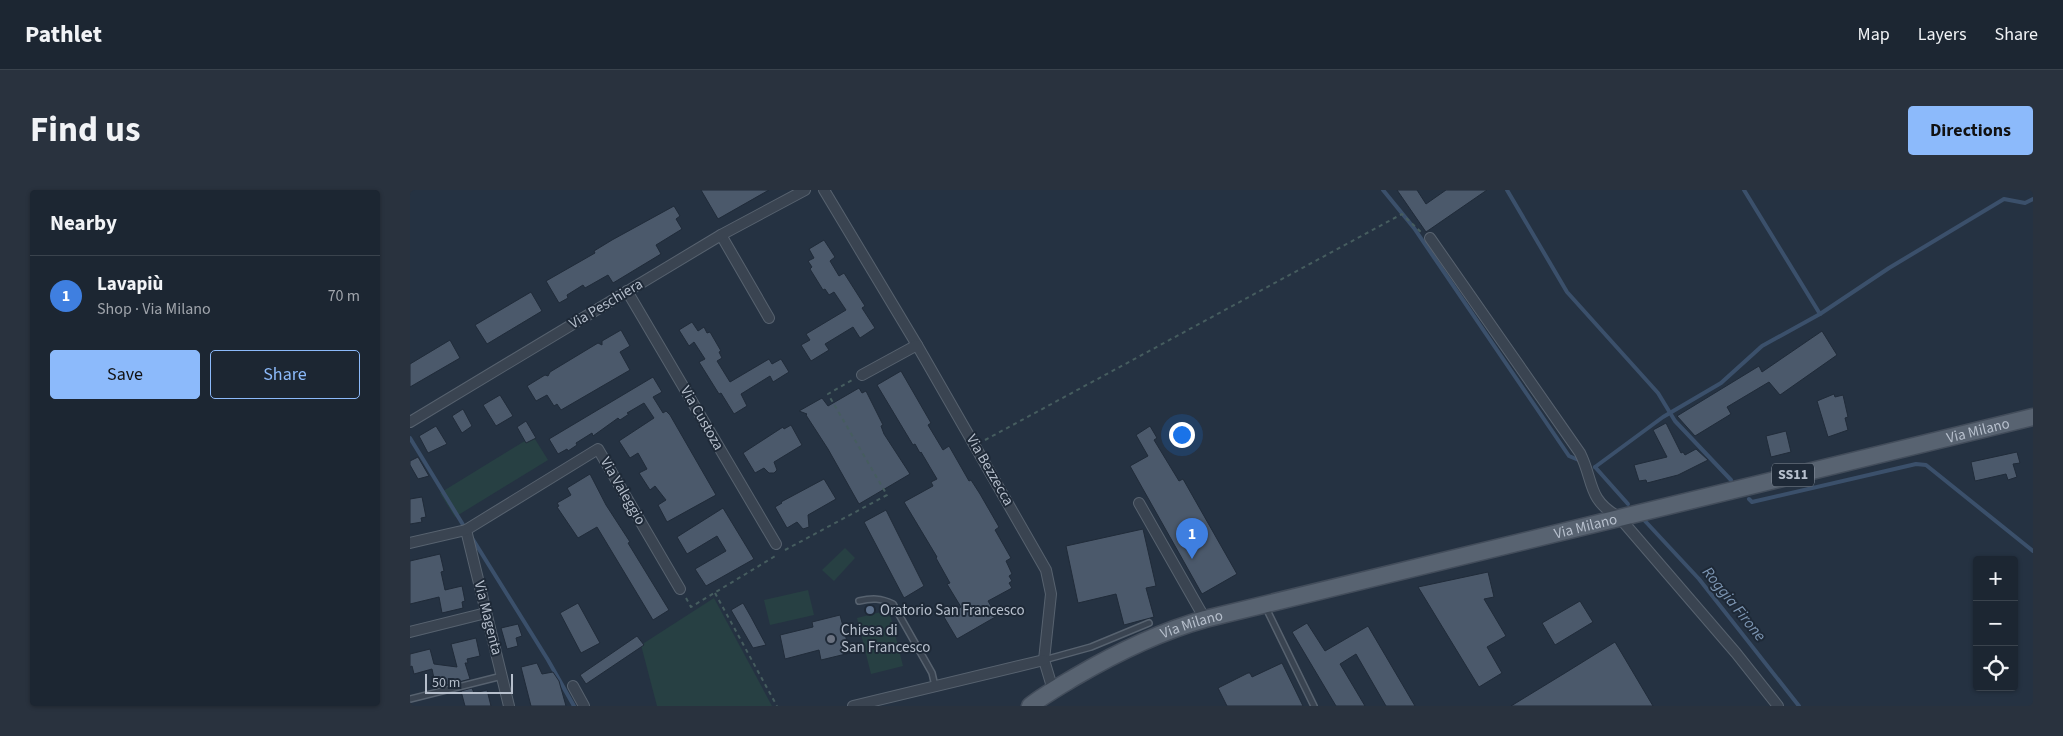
<!DOCTYPE html>
<meta charset="utf-8">
<style>
:root{--surface:#1c2632;--page:#29323e;--text:#f1f3f6;--muted:#a0a5ac;--line:#3a434d;--accent:#8cbafb}
body{margin:0;font-family:"Source Sans 3",sans-serif;background:var(--page);color:var(--text)}
.controls{position:absolute;right:15px;bottom:15px;display:grid;overflow:hidden;border-radius:5px;box-shadow:0 1px 4px #0004}
.controls button{width:45px;height:45px;display:grid;place-items:center;padding:0;border:0;border-bottom:1px solid var(--line);background:var(--surface);color:var(--text);font:25px sans-serif}
.scale{position:absolute;left:15px;bottom:12px;width:88px;box-sizing:border-box;padding-left:5px;border:2px solid #b6bfcc;border-top:0;font-size:14px;line-height:18px;white-space:nowrap;color:#b6bfcc;-webkit-text-stroke:4px #1e2937;paint-order:stroke}
.you{position:absolute;left:771px;top:244px;width:18px;height:18px;margin:-12px;border:4px solid #fff;border-radius:50%;background:#1a73e8;box-shadow:0 0 0 8px #1a73e833}
.badge{display:grid;place-items:center;width:32px;height:32px;border-radius:50%;background:var(--accent);color:#fff;font-size:16px;font-weight:700}
.pin{position:absolute;translate:-50% -41px;filter:drop-shadow(0 1px 2px #0008)}
.pin::after{content:'';position:absolute;top:26px;width:18px;height:15px;background:inherit;clip-path:polygon(0 0,100% 0,50% 100%)}
.list{margin:0;padding:0;list-style:none}
h2{display:flex;justify-content:space-between;align-items:center;height:65px;margin:0;padding:0 20px;font-size:21px}
h2 small{font-size:16px;font-weight:400;color:var(--muted)}
.list li{display:grid;grid-template-columns:32px 1fr auto;gap:15px;align-items:center;box-sizing:border-box;height:80px;padding:0 20px;border-top:1px solid var(--line)}
.list b{display:block;font-size:19px;white-space:nowrap}
.list p{margin:0;font-size:16px;white-space:nowrap;color:var(--muted)}
.list em{font-size:16px;font-style:normal;color:var(--muted)}
.actions{display:flex;gap:10px;padding:15px 20px}
.actions a{flex:1;padding:11px 0;border:1px solid var(--accent);border-radius:5px;text-align:center;font-size:18px;color:var(--accent)}
.actions .main{background:var(--accent);color:#111}
.icon{flex:none;width:28px;height:28px;fill:none;stroke:currentColor;stroke-width:2;stroke-linecap:round;stroke-linejoin:round}
.map{position:relative;flex:none;width:1623px;height:516px;overflow:hidden;border-radius:5px}
header{display:flex;align-items:center;gap:30px;box-sizing:border-box;height:70px;padding:0 25px;background:var(--surface);border-bottom:1px solid var(--line)}
header strong{font-size:24px}
nav{display:flex;gap:28px;margin-inline-start:auto;font-size:18px}
.intro{display:flex;align-items:center;justify-content:space-between;box-sizing:border-box;height:120px;padding:0 30px}
h1{margin:0;font-size:35px}
.button{padding:12px 22px;border-radius:5px;background:var(--accent);color:#111;font-size:18px;font-weight:700}
main{display:flex;gap:30px;padding:0 30px}
aside{flex:1;background:var(--surface);border-radius:5px;box-shadow:0 1px 4px #0004}
.map>svg:first-child{display:block}
.green{fill:#274043}
.lines{fill:none;stroke-linecap:round;stroke-linejoin:round}
.stream{stroke:#3b506b;stroke-width:4}
.building{fill:#4b596b;stroke:#202b39}
.lane-casing{stroke:#57626f;stroke-width:8}
.street-casing{stroke:#57626f;stroke-width:12}
.primary-casing{stroke:#434d5b;stroke-width:19}
.path{stroke:#465d5f;stroke-width:2;stroke-dasharray:4 4;stroke-linecap:butt}
.lane{stroke:#3a4451;stroke-width:5}
.street{stroke:#3a4451;stroke-width:10}
.primary{stroke:#586371;stroke-width:16}
.service-dot{fill:#5c6f8a;stroke:#1e2937;stroke-width:2}
.worship-dot{fill:#6b7280;stroke:#1e2937;stroke-width:2}
.labels{text-anchor:middle;dominant-baseline:central;stroke-width:4;stroke-linejoin:round;paint-order:stroke}
.shield{fill:#1e2937;stroke:#88929f;stroke-width:1}
.shield-label{font-size:14px;font-weight:bold;fill:#b6bfcc}
.street-label{font-size:15px;fill:#b6bfcc;stroke:#1e2937}
.poi-label{font-size:15px;fill:#b6bfcc;stroke:#1e2937;text-anchor:start}
.water-label{font-size:16px;font-style:italic;fill:#7d96b3;stroke:#1e2937}
</style>
<header>
<strong>Pathlet</strong>
<nav><a>Map</a><a>Layers</a><a>Share</a></nav>
</header>
<div class="intro"><h1>Find us</h1><a class="button">Directions</a></div>
<main>
<aside>
<h2>Nearby<small></small></h2>
<ul class="list">
<li><span class="badge" style="background:#3f7fe0">1</span><div><b>Lavapiù</b><p>Shop · Via Milano</p></div><em>70 m</em></li>
</ul>
<div class="actions"><a class="main">Save</a><a>Share</a></div>
</aside>
<div class="map">
<svg width="1623" height="516" viewBox="0 0 1623 516">
<rect width="100%" height="100%" fill="#253242"/>
<!-- green -->
<g class="green">
<path d="M123,246L138,270L45,327L30,303Z"/>
<path d="M435,358L445,368L424,391L412,380Z"/>
<path d="M398,400L404,425L360,435L354,410Z"/>
<path d="M304,408L362,516H247L231,455Z"/>
<path d="M479,420L493,476L461,484L447,428Z"/>
</g>
<g class="lines">
<!-- stream -->
<g class="stream">
<path d="M973,0L1004,38L1159,266L1171,271"/>
<path d="M1097,0L1157,102L1248,203L1265,231L1321,290"/>
<path d="M1334,0L1410,124"/>
<path d="M0,248L55,338"/>
<path d="M1185,277L1253,227L1311,193L1352,156L1410,124L1479,78L1594,9L1615,13L1623,9"/>
<path d="M1185,277L1218,314"/>
<path d="M1339,309L1342,312L1506,274L1516,275L1623,361"/>
<path d="M1235,331L1289,389L1389,516"/>
<path d="M62,348L138,470L164,516"/>
</g>
</g>
<!-- building -->
<g class="building">
<path d="M291,0H359L308,29Z"/>
<path d="M987,0H1007L1016,14L1036,0H1077L1016,42Z"/>
<path d="M264,16L270,26L266,29L272,39L246,55L251,64L203,93L198,85L175,98L173,95L157,105L158,108L149,113L136,91L185,63L184,61L202,50Z"/>
<path d="M414,50L425,67L420,71L429,86L434,83L455,116L452,118L465,138L450,148L443,137L415,154L419,160L401,171L391,155L400,150L396,144L436,120L424,102L419,105L415,99L413,100L400,79L402,77L398,71L404,68L399,59Z"/>
<path d="M121,102L132,121L77,154L65,135Z"/>
<path d="M282,132L288,141L294,137L297,143L300,142L311,161L309,162L312,168L307,171L320,192L359,169L362,174L371,169L379,182L363,192L360,186L331,204L337,216L324,224L311,203L309,204L289,172L295,169L284,152L279,156L269,140Z"/>
<path d="M211,140L220,156L210,162L220,180L151,220L147,214L144,216L137,205L126,211L117,196L135,185L138,186L140,182L188,153L192,155V151Z"/>
<path d="M1412,141L1427,165L1370,205L1359,192L1317,217L1321,224L1285,246L1267,226L1349,176L1352,182Z"/>
<path d="M40,150L50,168L0,197V174Z"/>
<path d="M491,181L521,233L518,235L533,260L539,256L559,291L561,290L570,304L589,337L585,340L601,368L596,371L602,384L599,386L602,391L599,393L602,398L578,411L587,426L547,449L534,427L551,417L537,394L540,393L526,368L527,367L494,312L523,296L521,292L527,289L511,262L510,263L505,254L503,255L467,195Z"/>
<path d="M243,187L252,202L243,207L253,223L256,221L260,225L306,305L257,332L248,315L256,310L245,296L240,300L229,283L237,279L228,263L220,268L209,251L244,228L234,213L217,223L219,224L210,230L208,228L183,246L182,243L166,253L167,255L158,261L157,259L148,264L139,249Z"/>
<path d="M449,198L452,203L456,201L473,235L471,236L474,244L500,284L449,314L418,259L396,225L397,224L389,221L412,208L418,216Z"/>
<path d="M1424,204L1425,207L1433,205L1438,227L1435,228L1438,240L1418,247L1407,211Z"/>
<path d="M90,205L103,226L86,236L73,215Z"/>
<path d="M53,219L62,236L52,243L42,226Z"/>
<path d="M116,231L126,248L116,253L107,237Z"/>
<path d="M1256,233L1271,263L1273,262L1275,265L1286,259L1298,270L1268,285L1237,293L1236,290L1229,291L1224,275L1257,267L1243,240Z"/>
<path d="M381,235L392,255L364,272L367,280L364,283H359L354,278L345,283L333,263L373,237L374,239Z"/>
<path d="M26,236L37,254L18,263L9,246Z"/>
<path d="M740,236L747,248L744,250L769,291L773,289L827,384L792,404L720,276L738,266L726,245Z"/>
<path d="M1376,241L1381,262L1361,267L1356,246Z"/>
<path d="M1607,262L1610,273L1603,274L1607,287L1598,290L1596,284L1565,291L1561,272Z"/>
<path d="M8,267L19,286L8,289L0,275V271Z"/>
<path d="M180,284L196,315L220,352L218,353L259,420L243,430L187,337L168,348L147,317L149,316L147,313L161,305L157,298Z"/>
<path d="M414,289L426,309L398,325L399,337L393,339L387,332L377,338L365,317L372,313L371,312Z"/>
<path d="M12,307L16,327L11,328L12,332L0,334V309Z"/>
<path d="M313,318L344,369L296,396L285,379L316,361L307,346L277,364L267,347Z"/>
<path d="M476,320L514,396L494,408L454,332Z"/>
<path d="M733,339L746,396L736,398L744,427L714,435L706,404L668,413L656,356Z"/>
<path d="M30,364L34,381L31,382L35,400L52,396L55,411L52,412L53,418L32,423L29,407L0,414V371Z"/>
<path d="M1078,382L1084,407L1074,409L1096,446L1077,457L1092,483L1069,497L1008,397Z"/>
<path d="M1170,411L1183,432L1145,455L1132,433Z"/>
<path d="M168,413L190,453L171,463L150,423Z"/>
<path d="M333,413L341,427L356,455L343,458L321,420Z"/>
<path d="M430,425L440,463L411,470L409,460L375,469L370,445L403,437L402,432Z"/>
<path d="M897,433L915,461L958,436L1005,516H976L946,464L930,474L955,516H926L882,442Z"/>
<path d="M108,434L112,446L106,448L108,456L97,459L91,438Z"/>
<path d="M227,446L234,455L176,494L170,485Z"/>
<path d="M66,448L70,466L57,469L58,473H55L60,489L26,498L22,479L4,484L2,476L0,477V464L20,459L24,474L47,477L41,454Z"/>
<path d="M1205,452L1243,516H1101L1155,483Z"/>
<path d="M127,473L132,484L143,482L149,491L156,516H121L111,477Z"/>
<path d="M872,473L893,516H817L808,498L838,483H840L842,487Z"/>
<path d="M62,498L64,503L77,500L81,516H55L51,501Z"/>
</g>
<g class="lines">
<defs>
<g id="lane">
<path d="M449,411C462,408 471,408 483,414L522,483L525,496"/>
<path d="M856,418L904,516"/>
<path d="M634,470L681,457L739,433"/>
<path d="M0,509L92,486"/>
</g>
<g id="street">
<path d="M414,0L507,155"/>
<path d="M311,45L359,128"/>
<path d="M1020,48L1170,263C1184,291 1177,310 1209,327L1326,463L1368,516"/>
<path d="M217,101L366,354"/>
<path d="M452,185L507,155L636,380L641,404L634,470L643,500"/>
<path d="M0,232L311,45L395,0"/>
<path d="M729,313L795,429"/>
<path d="M56,340L99,516"/>
<path d="M0,353L56,340L188,259L270,399"/>
<path d="M0,442L76,423"/>
<path d="M163,496L174,516"/>
<path d="M443,516L634,470"/>
</g>
<g id="primary">
<path id="s1" d="M620,516C634,505 650,496 665,487C706,463 749,442 795,429L1623,227"/>
</g>
</defs>
<!-- lane casing -->
<use href="#lane" class="lane-casing"/>
<!-- street casing -->
<use href="#street" class="street-casing"/>
<!-- primary casing -->
<use href="#primary" class="primary-casing"/>
<!-- path -->
<g class="path">
<path d="M575,250L992,24L1012,43"/>
<path d="M375,360L477,305L418,204L444,189"/>
<path d="M305,403L367,516"/>
<path d="M276,408L281,417L367,365"/>
</g>
<!-- lane -->
<use href="#lane" class="lane"/>
<!-- street -->
<use href="#street" class="street"/>
<!-- primary -->
<use href="#primary" class="primary"/>
</g>
<!-- markers -->
<circle class="service-dot" cx="460" cy="420" r="5"/>
<circle class="worship-dot" cx="421" cy="449" r="5"/>
<g class="labels">
<!-- shield labels -->
<rect class="shield" x="1362" y="273.5" width="42" height="23" rx="4"/>
<g class="shield-label">
<text x="1383" y="285">SS11</text>
</g>
<!-- street labels -->
<g class="street-label">
<text transform="translate(196 114) rotate(-31)">Via Peschiera</text>
<text transform="translate(292 228) rotate(60)">Via Custoza</text>
<text stroke="none"><textPath href="#s1" startOffset="992">Via Milano</textPath></text>
<text transform="translate(580 280) rotate(60)">Via Bezzecca</text>
<text transform="translate(213 301) rotate(60)">Via Valeggio</text>
<text stroke="none"><textPath href="#s1" startOffset="588">Via Milano</textPath></text>
<text transform="translate(78 428) rotate(76)">Via Magenta</text>
<text stroke="none"><textPath href="#s1" startOffset="182">Via Milano</textPath></text>
</g>
<!-- poi labels -->
<g class="poi-label">
<text x="470" y="420">Oratorio San Francesco</text>
<text x="431" y="440">Chiesa di<tspan x="431" dy="17">San Francesco</tspan></text>
</g>
<!-- water labels -->
<g class="water-label">
<text transform="translate(1324 414) rotate(51)">Roggia Firone</text>
</g>
</g>
</svg>
<div class="controls">
<button>+</button>
<button>−</button>
<button><svg class="icon" aria-label="locate" viewBox="0 0 24 24"><circle cx="12" cy="12" r="6"/><path d="M12 2v4M12 18v4M2 12h4M18 12h4"/></svg></button>
</div>
<div class="scale">50 m</div>
<div class="you"></div>
<div class="pin badge" style="left:782px;top:369px;background:#3f7fe0">1</div>
</div>
</main>
